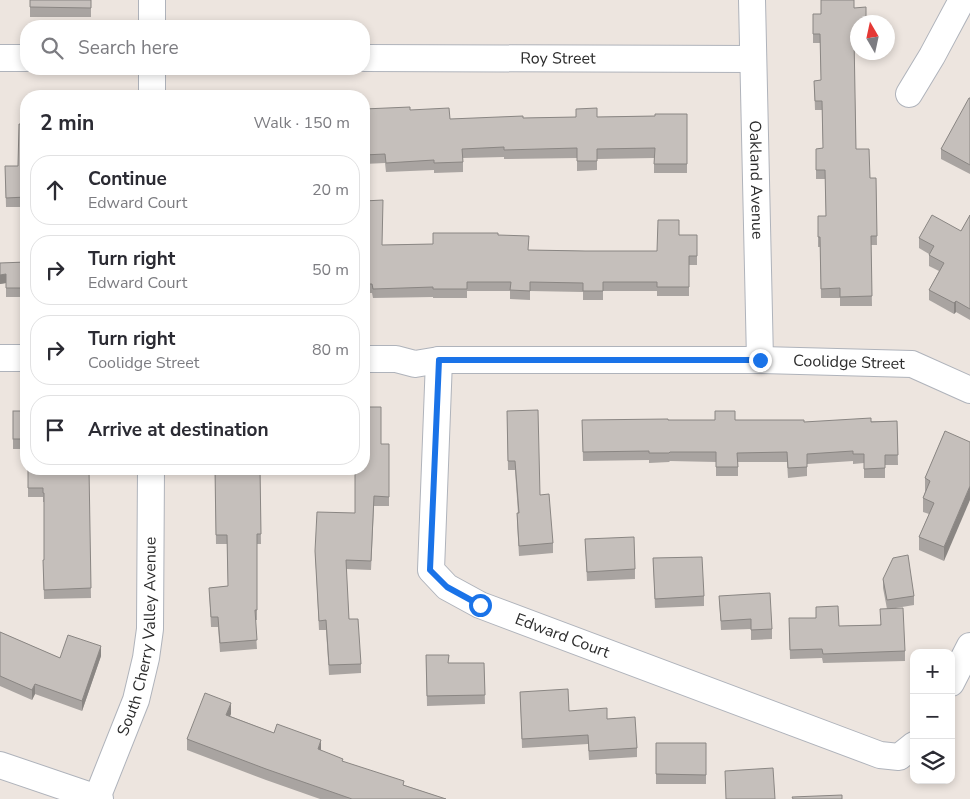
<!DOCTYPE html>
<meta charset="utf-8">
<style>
:root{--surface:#fff;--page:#f7f7f7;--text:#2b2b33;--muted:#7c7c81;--line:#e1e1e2}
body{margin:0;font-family:"Nunito Sans",sans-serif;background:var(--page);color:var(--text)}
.controls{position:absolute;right:15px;bottom:15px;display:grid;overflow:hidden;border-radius:10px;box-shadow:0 2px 8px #0003}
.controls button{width:45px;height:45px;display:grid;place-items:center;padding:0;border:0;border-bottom:1px solid var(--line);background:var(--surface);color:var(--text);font:25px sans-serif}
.compass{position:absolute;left:850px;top:15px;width:45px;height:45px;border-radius:50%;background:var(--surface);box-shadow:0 2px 8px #0003;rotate:351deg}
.stop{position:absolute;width:15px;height:15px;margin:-11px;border:4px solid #1a73e8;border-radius:50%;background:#fff}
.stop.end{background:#1a73e8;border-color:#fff;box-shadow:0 1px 5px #0008}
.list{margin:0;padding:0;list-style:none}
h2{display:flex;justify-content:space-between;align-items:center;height:65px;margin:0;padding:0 20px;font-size:21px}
h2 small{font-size:16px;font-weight:400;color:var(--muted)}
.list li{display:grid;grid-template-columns:32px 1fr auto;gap:15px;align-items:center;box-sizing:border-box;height:70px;margin:0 10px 10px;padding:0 10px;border:1px solid var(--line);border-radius:20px}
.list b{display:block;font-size:19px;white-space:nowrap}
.list p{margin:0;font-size:16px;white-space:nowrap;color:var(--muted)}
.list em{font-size:16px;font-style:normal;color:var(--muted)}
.icon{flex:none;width:28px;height:28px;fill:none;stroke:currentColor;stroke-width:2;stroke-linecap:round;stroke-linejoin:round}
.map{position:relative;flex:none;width:970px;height:799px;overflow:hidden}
.search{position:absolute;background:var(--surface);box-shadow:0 2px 8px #0003;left:20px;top:20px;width:350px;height:55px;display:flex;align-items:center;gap:12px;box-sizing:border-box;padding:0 18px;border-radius:20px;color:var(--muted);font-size:19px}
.panel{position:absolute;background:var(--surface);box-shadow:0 2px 8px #0003;left:20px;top:90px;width:350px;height:385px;border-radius:20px}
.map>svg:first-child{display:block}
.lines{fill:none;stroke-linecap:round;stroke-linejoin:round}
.minor-casing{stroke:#afb3bb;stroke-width:28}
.minor{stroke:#fff;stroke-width:26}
.wall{fill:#a9a4a1}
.shaded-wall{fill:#8a8683}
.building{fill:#c5bfbb;stroke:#8a8683}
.route{stroke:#1a73e8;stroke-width:6}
.labels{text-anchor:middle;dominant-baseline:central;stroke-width:4;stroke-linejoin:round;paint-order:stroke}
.street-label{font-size:16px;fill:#2c2c2c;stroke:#fff}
</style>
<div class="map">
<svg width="970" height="799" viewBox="0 0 970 799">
<rect width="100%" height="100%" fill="#ede5df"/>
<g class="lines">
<defs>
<g id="minor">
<path id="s1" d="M752,0L760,360"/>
<path d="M152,26V0"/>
<path d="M0,58H26"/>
<path id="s2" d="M364,58L753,59"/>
<path d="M909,94L932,56L962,0"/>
<path d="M152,96V69"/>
<path d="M0,358H26"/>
<path id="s3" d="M364,359H396L415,364L439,360H760L912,364L970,390"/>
<path id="s4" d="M439,360L431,570L447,587L480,605L880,755L899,757L914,745"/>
<path d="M951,683L970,646"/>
<path d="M0,765L100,799"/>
<path id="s5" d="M97,798L136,700L146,658L150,629L151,469"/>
</g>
</defs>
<!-- minor casing -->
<use href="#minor" class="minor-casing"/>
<!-- minor -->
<use href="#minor" class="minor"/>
</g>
<!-- wall -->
<g class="wall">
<rect x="30" y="0" width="61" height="17"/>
<path d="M854,8L858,22V46H854L856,149L870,178H876L877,245H871L872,306H840V298H821L820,247H818V216H826L825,179H816V149L823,148L822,110H815L814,81L821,80L820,43H813V14H821Z"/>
<path d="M970,98V174L941,159V149Z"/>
<path d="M364,109L410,110L450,119L655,116L687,114V173H654V158L597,159V170L577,171V158L504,159V157L463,158V172L434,173V170L386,172L385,163L364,164Z"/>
<path d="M26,124V207H6L5,166H18Z"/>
<path d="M364,201L382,245L433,244L498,235L528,250L585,251H657L679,235H697V265H689V296H657V291H603V300H583V292L530,291V300L510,299V291H467V298H433V297L373,298L372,293H364Z"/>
<path d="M970,215V320L956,312L954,314L929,300V290L939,271L929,266V254L919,248V238L961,231Z"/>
<path d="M26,262V297H6V283L0,284V263Z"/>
<rect x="13" y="411" width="13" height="38"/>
<path d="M507,411L540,495L553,543V553L519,556L517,522V513H518L515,470H508Z"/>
<path d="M582,420H735L804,422L897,421L898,465H885V478H864V463L853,464V461L807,464V476L788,478L787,462H738V476H716V462L670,461L669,462L649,463V460L583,461Z"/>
<path d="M945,431L944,561L919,550V537L929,514L923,512V498L925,492V478Z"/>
<path d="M381,444H389V506H374L371,570L346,569L349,619L361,664V673L329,675L326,630H319L315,551L355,513Z"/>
<path d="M28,469L89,496L91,598L44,599L43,560H44V502H43V497H28Z"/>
<path d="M215,469H260L261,544H257V620H255L257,649L220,652L218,627H211L209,588L228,586L227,544H216Z"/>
<path d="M585,539L635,569V579L587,581Z"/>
<path d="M653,558L704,596V606L655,608Z"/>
<path d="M883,579L914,596V605L896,608L905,651V661L823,663L822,658L790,659L789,618L839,626L880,625L887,609L883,588Z"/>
<path d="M719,596L772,629V639L751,640V629L721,630Z"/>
<path d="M0,632L60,658L101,656L82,711L35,694L32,700L0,686Z"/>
<path d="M426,655L448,663H484L485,704L427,706Z"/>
<path d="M520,692L569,711L607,719L637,748V757L589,760L588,744L522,748Z"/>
<path d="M231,714L230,716L321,751L343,762L404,785L446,799H320L266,780L187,750V739Z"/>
<rect x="656" y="743" width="50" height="41"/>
</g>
<!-- shaded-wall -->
<g class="shaded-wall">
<path d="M6,274V283L0,284V275Z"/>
<path d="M956,301V312L954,314V303Z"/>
<path d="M970,486V500L944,561V547Z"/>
<path d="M101,646V656L82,711V701Z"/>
<path d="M35,684V694L32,700V690Z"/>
<path d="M231,703V714L226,725V715Z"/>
<path d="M321,740V751L318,749Z"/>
</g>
<!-- building -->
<g class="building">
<path d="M30,0H91V8L30,7Z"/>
<path d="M821,0H854V8L866,7V22H858V37H854L856,149H869L870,178H876L877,236H871L872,296L840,297V288L821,289L820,237H818V216H826L825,170H816V149L823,148L822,101H815L814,81L821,80L820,34H813V14H821Z"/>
<path d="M969,98H970V165L941,149Z"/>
<path d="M410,107V110L449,108L450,119L523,116V118L576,117V109L597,108V117L655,116V114H687V164H654L655,148L597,149V161H577V148L504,150V147L462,149L463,162L434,163V160L386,163L385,154L364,155V109Z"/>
<path d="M19,124H26V197L6,198L5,166H18Z"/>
<path d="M383,200L382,245L433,244V233H498V235L529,236L528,250L585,251H657L658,220H679V235H697V256H689V287H657V282H603V291H583V283L530,282V291L510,290L511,282H467V289H433V287L373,289L372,284H364V201Z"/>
<path d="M932,215L961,231L970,215V309L956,301L954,303L929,290L944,263L929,255L934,246L919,238Z"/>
<path d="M26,262V288H6V274L0,275V263Z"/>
<path d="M364,407H381V444H389V497L374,496L371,561L346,560L349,619H358L361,664L329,665L326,620L319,621L315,551L317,512L355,513V469H364Z"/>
<path d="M538,410L540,495L549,494L553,543L519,546L517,513H519L515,461H508L507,411Z"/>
<rect x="13" y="411" width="13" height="28"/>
<path d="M715,411H735V420H804V422L871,418V422L897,421L898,455H885V468L864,469V454H853V451L807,454V467L788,468L787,452L737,453L738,467H716V452H670L669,453H649V451L583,452L582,420L668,419V420H715Z"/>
<path d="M945,431L970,442V486L944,547L919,537L934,503L923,498L930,481L925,478Z"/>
<path d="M28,469H89L91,588L44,590L43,560H44V493H43V488H28Z"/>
<path d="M215,469H260L261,534H257V610H255L257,640L220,643L218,617H211L209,588L228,586L227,535H216Z"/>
<path d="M634,537L635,569L587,572L585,539Z"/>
<path d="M908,555L914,596L887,600L883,579L893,558Z"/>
<path d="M702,557L704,596L655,599L653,558Z"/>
<path d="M770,593L772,629L751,630V619L721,621L719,596Z"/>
<path d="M838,606L839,626L881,625L880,609L903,608L905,651L823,654L822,649L790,650L789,618H816V607Z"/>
<path d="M0,632L60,658L68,635L101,646L82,701L35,684L32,690L0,676Z"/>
<path d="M426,655H449L448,663H484L485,695L427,696Z"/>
<path d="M568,689L569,711L607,708V719L635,717L637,748L589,751L588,735L522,739L520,692Z"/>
<path d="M205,693L231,703L226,715L274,733L277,724L321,740L318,749L343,759L342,761L404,781L403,785L446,799H352L266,769L187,739Z"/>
<path d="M656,743H706V775L656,774Z"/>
<path d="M773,768L775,799H726L725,771Z"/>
<path d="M842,795V799H793L792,797Z"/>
</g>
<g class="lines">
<!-- route -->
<path class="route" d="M480,605L447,587L430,570L439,360H760"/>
</g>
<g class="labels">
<!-- street labels -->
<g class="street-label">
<text stroke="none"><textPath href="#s2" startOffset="194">Roy Street</textPath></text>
<text stroke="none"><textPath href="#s1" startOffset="180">Oakland Avenue</textPath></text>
<text stroke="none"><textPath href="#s3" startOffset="486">Coolidge Street</textPath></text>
<text stroke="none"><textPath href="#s5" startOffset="169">South Cherry Valley Avenue</textPath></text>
<text stroke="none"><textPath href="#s4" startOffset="359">Edward Court</textPath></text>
</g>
</g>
</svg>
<div class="controls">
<button>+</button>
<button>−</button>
<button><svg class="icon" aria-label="layers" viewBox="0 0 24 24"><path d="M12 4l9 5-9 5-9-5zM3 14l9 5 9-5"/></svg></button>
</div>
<svg class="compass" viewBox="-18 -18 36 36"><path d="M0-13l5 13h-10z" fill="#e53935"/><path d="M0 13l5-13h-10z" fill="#7c7c81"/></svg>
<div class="stop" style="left:480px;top:605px"></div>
<div class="stop end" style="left:760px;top:360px"></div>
<div class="search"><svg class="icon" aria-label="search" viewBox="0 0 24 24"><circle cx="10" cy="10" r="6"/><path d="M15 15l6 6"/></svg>Search here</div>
<section class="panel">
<h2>2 min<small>Walk · 150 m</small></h2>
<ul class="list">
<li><svg class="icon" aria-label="ahead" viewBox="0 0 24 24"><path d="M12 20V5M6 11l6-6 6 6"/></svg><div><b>Continue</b><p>Edward Court</p></div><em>20 m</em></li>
<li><svg class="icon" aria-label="right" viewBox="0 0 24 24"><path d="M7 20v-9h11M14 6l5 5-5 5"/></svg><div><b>Turn right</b><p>Edward Court</p></div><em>50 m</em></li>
<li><svg class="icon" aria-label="right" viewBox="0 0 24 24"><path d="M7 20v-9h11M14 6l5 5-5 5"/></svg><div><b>Turn right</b><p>Coolidge Street</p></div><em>80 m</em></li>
<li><svg class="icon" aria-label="arrive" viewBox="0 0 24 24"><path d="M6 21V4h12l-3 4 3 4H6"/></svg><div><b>Arrive at destination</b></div></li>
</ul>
</section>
</div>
